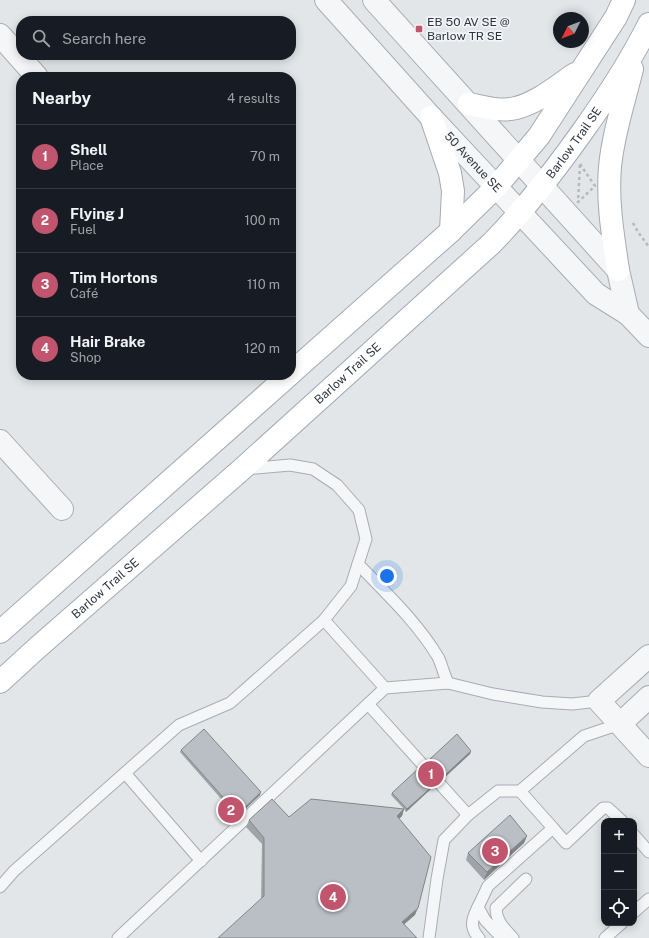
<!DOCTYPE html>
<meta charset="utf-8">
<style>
:root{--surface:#171b24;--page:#242831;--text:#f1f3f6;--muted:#9ea1a6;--line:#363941;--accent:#c0556d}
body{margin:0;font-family:"Public Sans",sans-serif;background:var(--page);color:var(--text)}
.controls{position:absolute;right:12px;bottom:12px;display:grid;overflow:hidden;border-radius:8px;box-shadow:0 2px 10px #0003}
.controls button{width:36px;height:36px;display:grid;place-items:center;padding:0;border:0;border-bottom:1px solid var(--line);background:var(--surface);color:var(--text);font:20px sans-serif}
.compass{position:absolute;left:553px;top:12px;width:36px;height:36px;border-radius:50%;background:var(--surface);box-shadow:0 2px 10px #0003;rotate:228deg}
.you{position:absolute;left:387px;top:576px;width:14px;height:14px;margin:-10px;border:3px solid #fff;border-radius:50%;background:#1a73e8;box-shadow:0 0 0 6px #1a73e833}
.badge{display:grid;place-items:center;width:26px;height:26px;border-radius:50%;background:var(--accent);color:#fff;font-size:13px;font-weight:700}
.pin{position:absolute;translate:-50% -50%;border:2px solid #fff;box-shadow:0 1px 4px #0006}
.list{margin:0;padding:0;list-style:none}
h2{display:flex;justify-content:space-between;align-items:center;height:52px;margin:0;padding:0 16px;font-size:17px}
h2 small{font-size:13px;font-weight:400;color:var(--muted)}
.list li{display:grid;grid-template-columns:26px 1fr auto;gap:12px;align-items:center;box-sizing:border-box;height:64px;padding:0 16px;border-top:1px solid var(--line)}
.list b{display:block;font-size:15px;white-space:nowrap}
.list p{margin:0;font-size:13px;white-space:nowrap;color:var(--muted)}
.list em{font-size:13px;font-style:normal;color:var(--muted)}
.icon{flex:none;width:22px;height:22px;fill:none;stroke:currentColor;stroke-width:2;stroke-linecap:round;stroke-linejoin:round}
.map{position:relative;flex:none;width:649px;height:938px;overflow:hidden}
.search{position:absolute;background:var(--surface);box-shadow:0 2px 10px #0003;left:16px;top:16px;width:280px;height:44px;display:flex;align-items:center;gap:10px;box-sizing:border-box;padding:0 14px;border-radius:16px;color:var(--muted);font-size:15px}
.panel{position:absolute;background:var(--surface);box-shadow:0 2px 10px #0003;left:16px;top:72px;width:280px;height:308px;border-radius:16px}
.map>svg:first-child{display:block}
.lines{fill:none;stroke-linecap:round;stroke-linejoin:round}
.service-casing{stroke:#a8adb3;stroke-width:13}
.minor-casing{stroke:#a8adb3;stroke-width:24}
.tertiary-casing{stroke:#a8adb3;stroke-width:24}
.primary-casing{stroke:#a3abb4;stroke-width:24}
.path{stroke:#b5b8bd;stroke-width:2.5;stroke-dasharray:3 3;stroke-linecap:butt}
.service{stroke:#f5f6f8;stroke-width:11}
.minor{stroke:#f5f6f8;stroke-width:22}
.tertiary{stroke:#f5f6f8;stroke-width:22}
.primary{stroke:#fff;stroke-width:22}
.wall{fill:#a0a4a9}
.shaded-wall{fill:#82868a}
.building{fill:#babfc5;stroke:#82868a}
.poi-dot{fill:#c0556d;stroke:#f2f4f7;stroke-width:1.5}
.labels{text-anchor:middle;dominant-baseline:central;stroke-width:3.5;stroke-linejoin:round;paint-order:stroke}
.poi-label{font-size:12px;fill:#2c353f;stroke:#f2f4f7;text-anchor:start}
.street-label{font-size:12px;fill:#2c353f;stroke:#f2f4f7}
</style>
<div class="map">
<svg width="649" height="938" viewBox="0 0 649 938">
<rect width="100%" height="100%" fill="#e2e6e9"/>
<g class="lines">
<defs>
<g id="service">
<path d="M245,469L290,465L313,469L337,485L359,510L366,539L351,586L324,620"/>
<path d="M358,564C386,593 417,622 438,657C442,665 444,675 448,683"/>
<path d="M368,704L468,815"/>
<path d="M125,773L201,861"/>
<path d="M553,828L566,843L603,808H608L622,821"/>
<path d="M634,835L649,852"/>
<path d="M0,887L14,871L179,725L230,703L324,620L385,688"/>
<path d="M478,907L488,886L553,828L520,791"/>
<path d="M634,912L649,899"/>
<path d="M118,938L385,688L448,683L493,694L542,702L572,704L599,701"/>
<path d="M429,938L437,879L444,840L468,815L498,791H520L584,736L620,724"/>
<path d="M479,938C469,927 472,919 478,907L485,920L502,938"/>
<path d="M513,938C504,928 496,921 496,908L526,879"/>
<path d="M605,938L622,923"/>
</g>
<g id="minor">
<path d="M0,35L37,77"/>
<path d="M0,441L62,509"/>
<path d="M649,656L599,701L649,756"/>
<path d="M620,724L649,697"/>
</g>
<g id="tertiary">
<path id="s1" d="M326,0L431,117L596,294L628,314L649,336"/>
<path d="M374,0L618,270L628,314"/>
</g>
<g id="primary">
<path d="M469,104C484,107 501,112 516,108C537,103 557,86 575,74"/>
<path d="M431,117L450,173L453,191L451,231"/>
<path d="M618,270C613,236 607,202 610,167C613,134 624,102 632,69"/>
<path d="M291,373L451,231L496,187L539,136L616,17L624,0"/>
<path d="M0,632L289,375"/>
<path id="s2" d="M0,682L37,648L241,470L492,243C527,207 556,169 585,128C609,94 631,60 649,24"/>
</g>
</defs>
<!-- service casing -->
<use href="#service" class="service-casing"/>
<!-- minor casing -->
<use href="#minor" class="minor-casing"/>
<!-- tertiary casing -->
<use href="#tertiary" class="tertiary-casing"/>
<!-- primary casing -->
<use href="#primary" class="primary-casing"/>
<!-- path -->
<g class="path">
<path d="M580,164L595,186L578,202Z"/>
<path d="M633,223L638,232L649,247"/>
</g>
<!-- service -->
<use href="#service" class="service"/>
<!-- minor -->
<use href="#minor" class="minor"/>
<!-- tertiary -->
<use href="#tertiary" class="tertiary"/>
<!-- primary -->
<use href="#primary" class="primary"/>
</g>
<!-- wall -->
<g class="wall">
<path d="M181,750L260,795L237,817L180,752Z"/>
<path d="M471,751L470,754L444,778L429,761L430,759Z"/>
<path d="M434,785L433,787L406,812L404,809L402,816L399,819L415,915L261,899L262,844L246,827L249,820L404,809L391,795L392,793Z"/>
<path d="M527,836L524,843L484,880L466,860L468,853Z"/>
</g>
<!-- shaded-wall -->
<g class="shaded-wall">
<path d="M471,751L470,754L444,778L445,775Z"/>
<path d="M434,785L433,787L406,812L407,809Z"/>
<path d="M261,792L260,795L237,817L238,814Z"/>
<path d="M404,809L402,816L394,823L397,816Z"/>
<path d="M527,836L524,843L484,880L487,872Z"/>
<path d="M418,908L415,915L400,928L402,922Z"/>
</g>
<!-- building -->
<g class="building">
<path d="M204,729L261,792L238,814L181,750Z"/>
<path d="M457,734L471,751L445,775L430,759Z"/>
<path d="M419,768L434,785L407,809L392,793Z"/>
<path d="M272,799L289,817L311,799L404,809L397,816L431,857L418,908L402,922L417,938H218L264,896V838L249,820Z"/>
<path d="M510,815L527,836L487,872L468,853Z"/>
</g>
<!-- markers -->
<rect class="poi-dot" x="415" y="25" width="8" height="8" rx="2"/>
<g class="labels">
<!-- poi labels -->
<g class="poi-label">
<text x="427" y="22">EB 50 AV SE @<tspan x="427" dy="14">Barlow TR SE</tspan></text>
</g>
<!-- street labels -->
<g class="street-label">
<text stroke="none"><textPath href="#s2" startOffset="789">Barlow Trail SE</textPath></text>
<text stroke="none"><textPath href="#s1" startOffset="219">50 Avenue SE</textPath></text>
<text stroke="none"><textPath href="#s2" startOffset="465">Barlow Trail SE</textPath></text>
<text stroke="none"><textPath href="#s2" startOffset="141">Barlow Trail SE</textPath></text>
</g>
</g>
</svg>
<div class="controls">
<button>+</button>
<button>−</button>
<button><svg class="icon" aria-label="locate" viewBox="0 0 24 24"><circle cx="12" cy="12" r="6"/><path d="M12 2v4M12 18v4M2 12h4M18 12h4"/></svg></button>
</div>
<svg class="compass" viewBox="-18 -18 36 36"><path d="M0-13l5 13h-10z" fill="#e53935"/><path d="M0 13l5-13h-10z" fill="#9ea1a6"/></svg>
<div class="you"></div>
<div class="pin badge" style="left:431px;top:774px">1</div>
<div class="pin badge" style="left:231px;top:810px">2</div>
<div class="pin badge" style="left:495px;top:851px">3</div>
<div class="pin badge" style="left:333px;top:897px">4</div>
<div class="search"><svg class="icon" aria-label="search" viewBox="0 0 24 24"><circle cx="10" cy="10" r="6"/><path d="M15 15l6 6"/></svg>Search here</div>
<section class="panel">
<h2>Nearby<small>4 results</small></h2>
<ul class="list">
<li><span class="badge">1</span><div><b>Shell</b><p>Place</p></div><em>70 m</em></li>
<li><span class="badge">2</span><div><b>Flying J</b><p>Fuel</p></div><em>100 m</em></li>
<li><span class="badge">3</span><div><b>Tim Hortons</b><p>Café</p></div><em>110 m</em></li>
<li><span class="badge">4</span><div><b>Hair Brake</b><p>Shop</p></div><em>120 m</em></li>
</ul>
</section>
</div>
